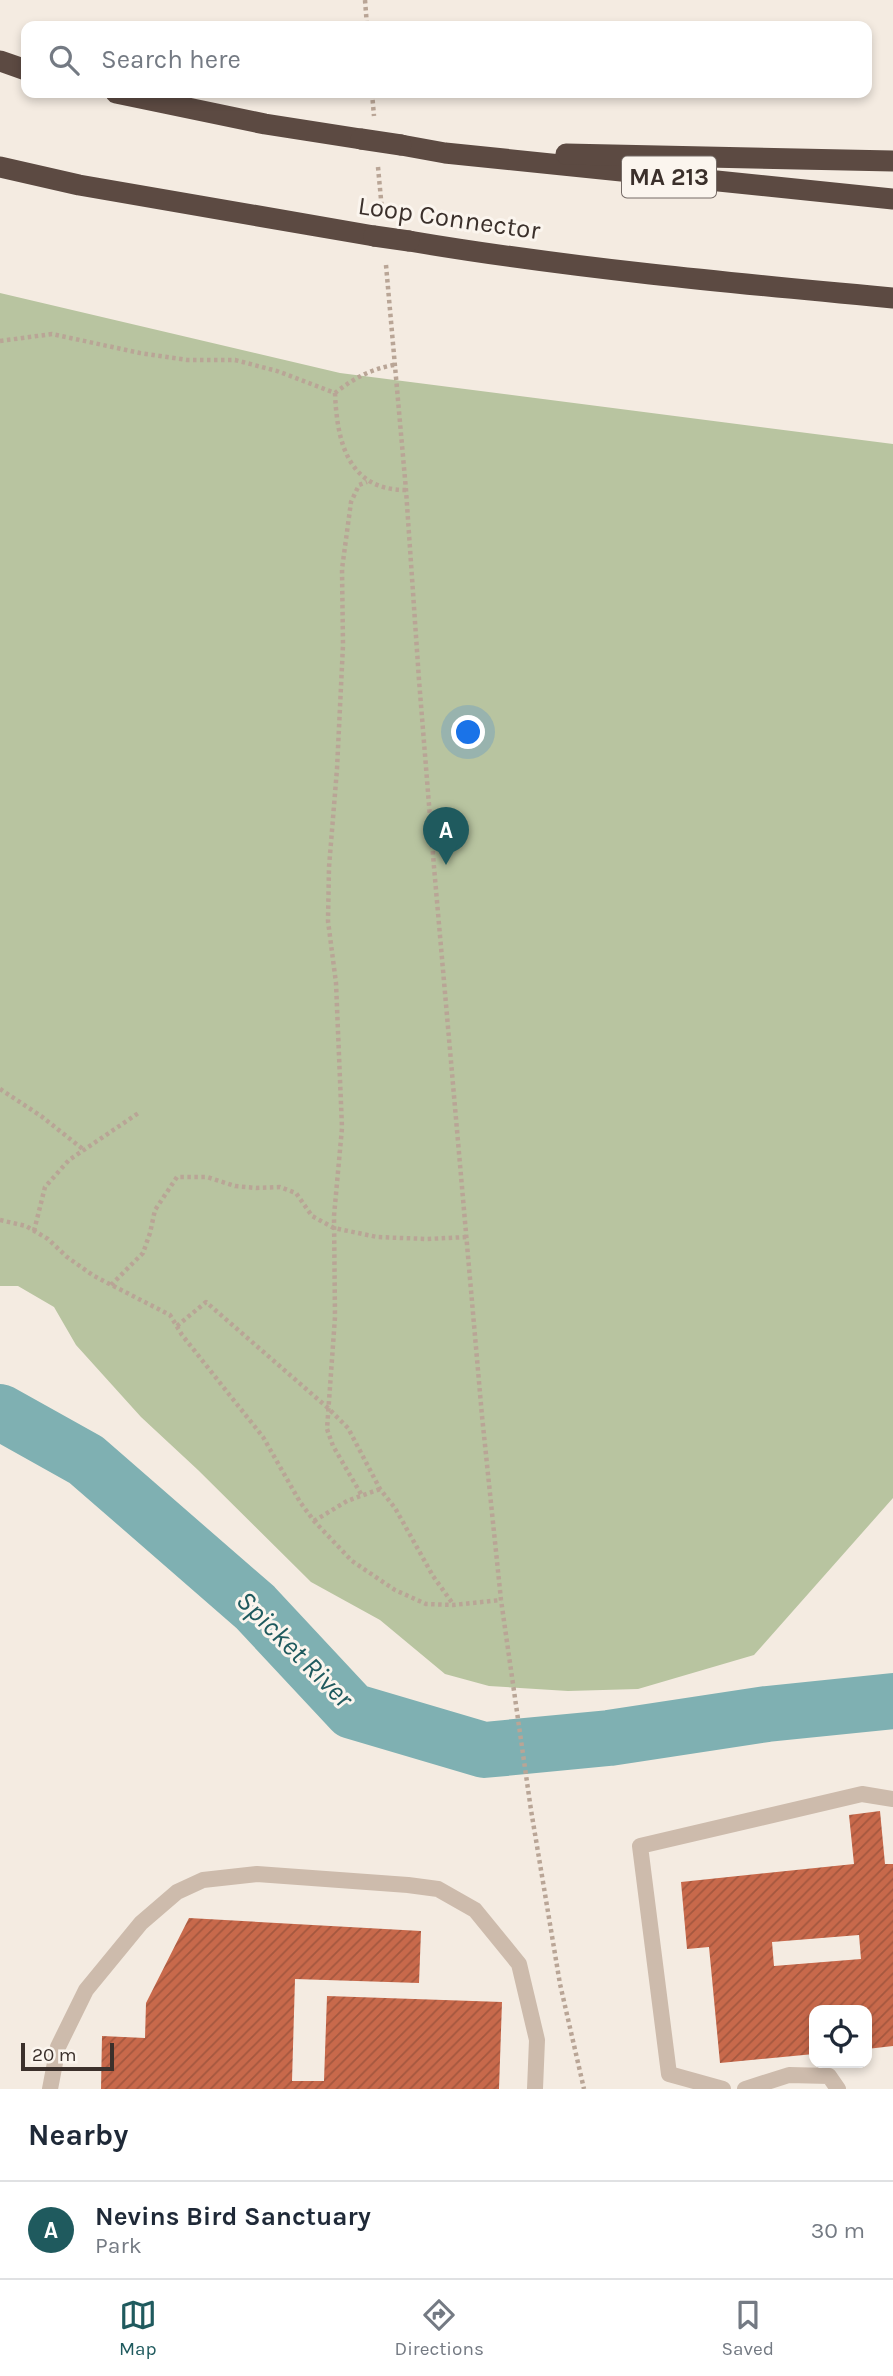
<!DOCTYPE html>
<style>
:root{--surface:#fff;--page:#f6f6f7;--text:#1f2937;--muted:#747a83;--line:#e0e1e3;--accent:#1f5a5e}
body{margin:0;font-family:Karla,sans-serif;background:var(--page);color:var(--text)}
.controls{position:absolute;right:21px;bottom:21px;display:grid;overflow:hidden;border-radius:14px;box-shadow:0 4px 10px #0003}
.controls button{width:63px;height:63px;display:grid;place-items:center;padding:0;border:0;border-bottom:2px solid var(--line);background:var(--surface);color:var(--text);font:35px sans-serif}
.scale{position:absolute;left:21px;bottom:18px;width:93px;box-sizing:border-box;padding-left:7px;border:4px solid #3b302b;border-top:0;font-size:19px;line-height:24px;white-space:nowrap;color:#3b302b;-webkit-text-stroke:5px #fbf5ee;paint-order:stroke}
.you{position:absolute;left:469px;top:733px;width:24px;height:24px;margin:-18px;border:5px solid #fff;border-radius:50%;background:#1a73e8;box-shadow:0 0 0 10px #1a73e833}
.badge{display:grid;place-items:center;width:46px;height:46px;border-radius:50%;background:var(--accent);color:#fff;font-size:23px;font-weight:700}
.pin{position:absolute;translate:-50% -58px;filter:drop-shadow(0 2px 4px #0008)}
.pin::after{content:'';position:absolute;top:37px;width:24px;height:21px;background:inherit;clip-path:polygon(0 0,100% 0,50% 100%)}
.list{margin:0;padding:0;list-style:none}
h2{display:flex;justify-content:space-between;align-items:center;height:91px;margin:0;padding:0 28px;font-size:30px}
h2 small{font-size:23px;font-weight:400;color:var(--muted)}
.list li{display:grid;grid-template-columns:46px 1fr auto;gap:21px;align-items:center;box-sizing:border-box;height:98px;padding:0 28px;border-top:2px solid var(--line)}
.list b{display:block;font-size:26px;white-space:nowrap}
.list p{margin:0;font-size:23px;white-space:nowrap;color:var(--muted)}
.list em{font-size:23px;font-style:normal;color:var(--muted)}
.icon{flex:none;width:38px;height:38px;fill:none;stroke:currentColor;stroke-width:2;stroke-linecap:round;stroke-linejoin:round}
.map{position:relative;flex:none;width:893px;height:2089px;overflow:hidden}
.search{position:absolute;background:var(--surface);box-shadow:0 4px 10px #0003;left:21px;right:21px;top:21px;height:77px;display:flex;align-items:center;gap:18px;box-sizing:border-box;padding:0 24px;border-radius:14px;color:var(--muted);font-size:26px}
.sheet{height:189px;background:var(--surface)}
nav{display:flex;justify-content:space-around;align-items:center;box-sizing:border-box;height:98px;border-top:2px solid var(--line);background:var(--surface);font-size:19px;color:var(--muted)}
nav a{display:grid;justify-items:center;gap:4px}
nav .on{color:var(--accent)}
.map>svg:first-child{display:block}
.park{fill:#b8c4a0}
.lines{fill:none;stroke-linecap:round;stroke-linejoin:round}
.river{stroke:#7fb0b2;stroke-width:56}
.building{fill:url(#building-hatch);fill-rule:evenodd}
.path{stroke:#b9a596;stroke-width:4.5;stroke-dasharray:3.5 3.5;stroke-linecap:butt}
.lane{stroke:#cdbbac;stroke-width:16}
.highway{stroke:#5c4a42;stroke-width:21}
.highway-bridge{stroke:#5c4a42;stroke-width:21}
.labels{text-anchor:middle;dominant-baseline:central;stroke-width:6;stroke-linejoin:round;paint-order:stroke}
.shield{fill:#fbf5ee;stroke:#756b66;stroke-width:2}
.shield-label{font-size:24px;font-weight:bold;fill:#3b302b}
.street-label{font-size:26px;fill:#3b302b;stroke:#fbf5ee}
.water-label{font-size:28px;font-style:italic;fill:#1f5a5e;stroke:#fbf5ee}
</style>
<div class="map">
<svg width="893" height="2089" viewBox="0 0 893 2089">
<defs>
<pattern id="building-hatch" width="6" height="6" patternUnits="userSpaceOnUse" patternTransform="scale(1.75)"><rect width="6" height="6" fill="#c8694b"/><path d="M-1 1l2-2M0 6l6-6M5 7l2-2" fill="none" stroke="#a4573f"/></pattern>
</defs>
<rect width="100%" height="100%" fill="#f4ebe1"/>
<!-- park -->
<path class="park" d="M0,293L340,373L893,444V1498L754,1655L638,1689L568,1691L489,1686L445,1674L380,1620L311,1582L198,1470L141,1417L76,1345L54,1307L18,1286H0Z"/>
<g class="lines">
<!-- river -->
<path class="river" d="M0,1412L86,1460L255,1607L352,1711L484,1750L609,1738L767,1714L893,1701"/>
</g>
<!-- building -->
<g class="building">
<path d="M880,1811L885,1864H893V2046L867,2049V2010H814V2054L720,2063L709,1947L687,1949L681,1882L854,1864L849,1815ZM859,1935L861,1959L774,1966L772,1942Z"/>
<path d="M189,1918L421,1931L419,1983L295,1979L292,2081H324L327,1996L502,2002L499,2089H101L102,2036L145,2038L146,2003Z"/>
</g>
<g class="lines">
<!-- path -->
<g class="path">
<path d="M365,0L367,26"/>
<path d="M372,93L374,116"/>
<path d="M378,167L382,210"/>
<path d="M386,265L406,490L419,680L434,867L482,1416L501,1600L531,1810L560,1984L584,2089"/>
<path d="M0,341L52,334L140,353L187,360H235L277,371L335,393C354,378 371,369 394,365"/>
<path d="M335,393C337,442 348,490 406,490"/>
<path d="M0,1089L41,1116L84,1150"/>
<path d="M0,1220L26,1226L48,1239L67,1257L94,1276L170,1315L182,1335L263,1437L300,1502L314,1521L352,1561L395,1590L426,1604L453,1605L501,1600"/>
<path d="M34,1231L45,1187L69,1160L140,1112"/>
<path d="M111,1285L143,1253L150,1233L155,1210L177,1177H207L235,1186L256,1188L280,1187L296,1193L312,1216L334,1228L377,1237L427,1239L468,1237"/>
<path d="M177,1326L206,1302L328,1408L348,1428L380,1489L395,1508L433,1576L453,1604"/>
<path d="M361,1494L333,1446L327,1429L335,1317L334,1216L342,1128L336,983L328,921L329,867L337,769L343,645L342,569L351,502L359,485L367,482"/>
<path d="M314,1521L347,1501L380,1489"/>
</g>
<!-- lane -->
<g class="lane">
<path d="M50,2089L58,2047L86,1990L141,1923L177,1892L203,1880L257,1874L408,1885L438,1889L475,1910L519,1964L537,2040L535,2089"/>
<path d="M723,2089L669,2074L640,1846L862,1794L893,1799"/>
<path d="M745,2089L789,2075L829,2076L838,2089"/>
</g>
<!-- highway -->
<g class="highway">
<path d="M0,61L26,70"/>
<path d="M116,93L265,124L361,139"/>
<path d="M401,145L445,153L893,199"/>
<path d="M566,154L893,161"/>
<path d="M0,167L79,185L374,236"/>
<path d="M409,241C569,268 731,283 893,298"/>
</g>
<!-- highway-bridge -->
<g class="highway-bridge">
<path d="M361,139L401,145"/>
<path d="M374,236L409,241"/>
</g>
</g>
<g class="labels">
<!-- shield labels -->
<rect class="shield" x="622" y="156.5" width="94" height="41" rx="5"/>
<g class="shield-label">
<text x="669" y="177">MA 213</text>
</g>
<!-- street labels -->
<g class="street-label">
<text transform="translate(449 218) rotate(8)">Loop Connector</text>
</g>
<!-- water labels -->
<g class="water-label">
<text transform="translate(295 1649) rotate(45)">Spicket River</text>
</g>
</g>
</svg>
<div class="controls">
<button><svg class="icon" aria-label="locate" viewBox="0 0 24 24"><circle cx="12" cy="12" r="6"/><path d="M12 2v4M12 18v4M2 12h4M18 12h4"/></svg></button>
</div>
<div class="scale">20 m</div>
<div class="you"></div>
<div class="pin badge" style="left:446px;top:865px">A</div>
<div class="search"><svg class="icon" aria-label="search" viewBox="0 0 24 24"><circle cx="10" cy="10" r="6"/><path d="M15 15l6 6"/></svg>Search here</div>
</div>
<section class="sheet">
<h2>Nearby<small></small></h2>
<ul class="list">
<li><span class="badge">A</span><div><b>Nevins Bird Sanctuary</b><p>Park</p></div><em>30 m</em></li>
</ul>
</section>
<nav>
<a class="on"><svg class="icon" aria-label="map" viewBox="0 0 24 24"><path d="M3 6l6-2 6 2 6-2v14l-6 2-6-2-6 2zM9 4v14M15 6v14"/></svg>Map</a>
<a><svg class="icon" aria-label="directions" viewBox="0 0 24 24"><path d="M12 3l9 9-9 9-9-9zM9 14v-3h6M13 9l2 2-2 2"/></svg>Directions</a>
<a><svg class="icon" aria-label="saved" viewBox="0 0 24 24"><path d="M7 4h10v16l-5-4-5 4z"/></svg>Saved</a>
</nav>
